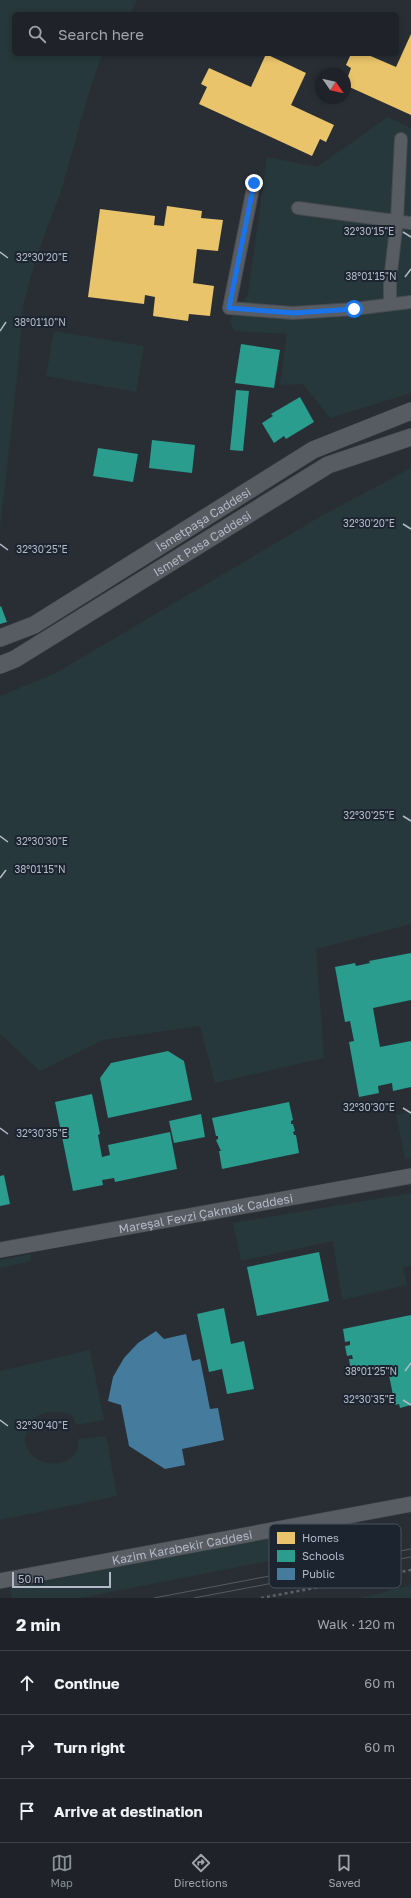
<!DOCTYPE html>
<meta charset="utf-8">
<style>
:root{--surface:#1f2228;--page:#2c2f34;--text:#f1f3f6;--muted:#a1a4a8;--line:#3c3f45;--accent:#8c9099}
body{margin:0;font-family:"Golos Text",sans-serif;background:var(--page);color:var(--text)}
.compass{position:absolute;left:315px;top:68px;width:36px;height:36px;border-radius:50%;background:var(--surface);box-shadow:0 2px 6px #0003;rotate:124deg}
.scale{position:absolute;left:12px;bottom:10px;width:99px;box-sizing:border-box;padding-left:4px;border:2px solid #b2bac7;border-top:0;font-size:11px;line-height:14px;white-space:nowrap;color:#b2bac7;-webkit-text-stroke:3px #1c2430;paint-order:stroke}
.stop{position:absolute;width:12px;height:12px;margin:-9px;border:3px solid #1a73e8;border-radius:50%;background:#fff}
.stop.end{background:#1a73e8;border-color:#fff;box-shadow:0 1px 4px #0008}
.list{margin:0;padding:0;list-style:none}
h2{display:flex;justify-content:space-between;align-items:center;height:52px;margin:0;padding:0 16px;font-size:17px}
h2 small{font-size:13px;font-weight:400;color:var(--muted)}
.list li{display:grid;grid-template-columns:26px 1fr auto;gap:12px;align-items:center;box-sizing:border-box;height:64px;padding:0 16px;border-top:1px solid var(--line)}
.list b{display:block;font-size:15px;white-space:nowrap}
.list em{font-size:13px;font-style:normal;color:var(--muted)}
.icon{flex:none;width:22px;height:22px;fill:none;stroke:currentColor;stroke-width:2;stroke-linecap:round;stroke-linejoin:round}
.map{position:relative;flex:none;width:411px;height:1598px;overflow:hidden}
.search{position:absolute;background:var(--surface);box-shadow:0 2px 6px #0003;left:12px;right:12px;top:12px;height:44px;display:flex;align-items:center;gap:10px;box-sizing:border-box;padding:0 14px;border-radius:6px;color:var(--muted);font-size:15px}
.sheet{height:244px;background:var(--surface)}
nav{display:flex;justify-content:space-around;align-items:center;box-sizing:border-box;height:56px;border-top:1px solid var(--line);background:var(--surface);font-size:11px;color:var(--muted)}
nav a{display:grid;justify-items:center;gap:2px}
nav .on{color:var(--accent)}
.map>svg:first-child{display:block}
.green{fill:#26383b}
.homes{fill:#e9c46a}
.schools{fill:#2a9d8f}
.public{fill:#457b9d}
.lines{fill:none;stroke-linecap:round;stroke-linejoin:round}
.minor-casing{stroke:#474a50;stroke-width:14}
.tertiary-casing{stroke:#474a50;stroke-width:16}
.secondary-casing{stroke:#474a50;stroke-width:18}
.path{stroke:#5c6167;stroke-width:2.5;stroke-dasharray:3 3;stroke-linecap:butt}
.minor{stroke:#585c63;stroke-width:12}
.tertiary{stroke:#585c63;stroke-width:15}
.secondary{stroke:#575b62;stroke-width:17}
.tram{stroke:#575b61;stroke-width:1}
.route{stroke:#1a73e8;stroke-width:5}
.ticks{fill:none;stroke:#b2bac7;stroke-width:1.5}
.labels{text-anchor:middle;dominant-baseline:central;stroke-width:4;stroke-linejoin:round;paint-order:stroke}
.street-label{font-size:12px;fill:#b2bac7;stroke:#1c2430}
.key{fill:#1c2430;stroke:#49515d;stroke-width:1}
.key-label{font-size:11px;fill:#b2bac7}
.ticks-label{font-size:10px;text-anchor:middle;fill:#b2bac7;stroke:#1c2430;stroke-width:4;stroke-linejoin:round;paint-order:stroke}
</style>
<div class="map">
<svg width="411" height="1598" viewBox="0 0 411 1598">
<rect width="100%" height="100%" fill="#292e35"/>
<!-- green -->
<g class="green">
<path d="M0,0H137L130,14H14V54H102L89,92L62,188L36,258L23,306L18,369L0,528Z"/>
<path d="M388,117L411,128V393L330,418L303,384L280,385L287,334L235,331L229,321L248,294L267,157L317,167Z"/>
<path d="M54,331L144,346L136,392L46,376Z"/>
<path d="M411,468V924L316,949L324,1058L215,1083L200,1026L103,1040L40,1071L0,1034V696L54,674L318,518Z"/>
<path d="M410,1112L411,1158L405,1159L396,1115Z"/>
<path d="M411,1193V1266L403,1267L407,1285L342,1300L333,1241L241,1261L233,1223Z"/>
<path d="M31,1254V1261L0,1268V1260Z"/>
<path d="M90,1350L104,1420L77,1425C75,1423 73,1417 70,1415C67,1413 60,1412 55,1412C40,1411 31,1418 27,1433C26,1435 24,1439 25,1441C28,1465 65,1472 77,1451C79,1448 78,1443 78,1439L106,1436L117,1496L0,1520V1371Z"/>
<path d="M358,1520L361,1543L80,1598H12L10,1588Z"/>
<path d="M411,1585V1598H361Z"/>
</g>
<!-- homes -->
<g class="homes">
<path d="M411,34V115L345,85L351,68L346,65L351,54H366L396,67Z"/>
<path d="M266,54L306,73L291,105L334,125L326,142L320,139L312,156L199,104L207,87L201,84L209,68L251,87Z"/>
<path d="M167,206L202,211L201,218L223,220L218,251L197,249L193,283L214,286L210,316L189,314L188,321L153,316L155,297L145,295L144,304L88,297L100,209L155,216L154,225L164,226Z"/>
</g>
<!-- schools -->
<g class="schools">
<path d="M241,344L280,350L274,388L235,383Z"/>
<path d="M236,390L249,391L243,451L230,450Z"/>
<path d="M300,397L314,422L286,439L284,436L274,443L262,423L273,416L271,414Z"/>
<path d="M152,440L195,445L192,473L149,468Z"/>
<path d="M98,448L138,454L133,482L93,476Z"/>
<path d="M1,606L7,622L0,624V607Z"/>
<path d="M411,953V1000L373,1008L380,1047L411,1041V1087L393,1091L392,1083L378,1086L379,1093L359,1097L349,1042L354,1041L350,1021L345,1022L335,967L355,963L356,966L370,963L369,961Z"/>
<path d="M168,1051L184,1061L192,1100L108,1118L100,1078L111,1063Z"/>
<path d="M92,1094L100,1134L98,1135L102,1157L110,1155L108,1145L170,1132L177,1169L115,1182L114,1178L102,1180L103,1185L73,1191L55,1102Z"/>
<path d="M289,1102L293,1120L291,1121V1124H293L295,1131L293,1132L294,1135H296L299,1153L222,1169L219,1151H221L216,1140L218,1139V1136H216L212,1118Z"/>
<path d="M201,1114L205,1137L174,1143L169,1121Z"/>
<path d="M4,1175L10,1204L0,1206V1176Z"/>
<path d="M319,1252L329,1301L257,1316L247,1267Z"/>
<path d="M224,1308L231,1344L244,1341L254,1389L227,1394L222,1369L209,1372L197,1314Z"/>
<path d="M411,1315V1405L400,1408L399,1404L395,1405L387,1365L351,1372L349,1359H353L352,1355L347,1356L345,1346L350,1345V1341L345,1342L343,1329Z"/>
</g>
<!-- public -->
<path class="public" d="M156,1331L164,1339L186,1334L192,1361L200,1359L210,1409L218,1408L224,1440L182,1449L185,1465L165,1469L129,1446L121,1405L108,1401L113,1377L124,1358L138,1343Z"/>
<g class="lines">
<defs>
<g id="minor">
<path d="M254,183L229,308L293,313L354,309L411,302"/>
<path d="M298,208L411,223"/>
<path d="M390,304V281L397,220L401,139"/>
</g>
<g id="tertiary">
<path id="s1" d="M0,1250L411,1176"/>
<path id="s2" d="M0,1581L411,1504"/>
</g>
<g id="secondary">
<path id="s3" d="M0,638L34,625L313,450L411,411"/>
<path id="s4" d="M0,665L15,659L328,465L411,437"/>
</g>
</defs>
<!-- minor casing -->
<use href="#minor" class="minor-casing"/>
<!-- tertiary casing -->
<use href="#tertiary" class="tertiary-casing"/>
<!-- secondary casing -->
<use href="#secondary" class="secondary-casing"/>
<!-- path -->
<path class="path" d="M261,1598L411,1570"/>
<!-- minor -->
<use href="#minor" class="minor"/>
<!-- tertiary -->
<use href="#tertiary" class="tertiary"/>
<!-- secondary -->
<use href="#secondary" class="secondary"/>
<!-- tram -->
<g class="tram">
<path d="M154,1598L411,1549"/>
<path d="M194,1598L411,1557"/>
</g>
</g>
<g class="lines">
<!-- route -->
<path class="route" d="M254,183L229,308L294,313L354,309"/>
</g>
<!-- ticks -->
<path class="ticks" d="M403,232L411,237M0,252L8,258M405,277L411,269M0,331L6,322M403,524L411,529M0,544L8,550M403,816L411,821M0,836L8,842M0,878L6,870M403,1108L411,1113M0,1128L8,1134M405,1371L411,1363M403,1400L411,1405M0,1420L8,1426"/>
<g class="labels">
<!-- street labels -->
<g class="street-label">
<text stroke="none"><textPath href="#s3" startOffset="236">İsmetpaşa Caddesi</textPath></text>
<text stroke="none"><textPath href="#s4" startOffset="236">Ismet Pasa Caddesi</textPath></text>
<text stroke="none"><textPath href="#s1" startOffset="209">Mareşal Fevzi Çakmak Caddesi</textPath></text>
<text stroke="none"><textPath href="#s2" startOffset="185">Kazim Karabekir Caddesi</textPath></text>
</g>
</g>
<!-- legend -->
<rect x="269" y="1524" width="132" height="64" rx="6" class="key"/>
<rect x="277" y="1532" width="18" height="12" fill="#e9c46a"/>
<rect x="277" y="1550" width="18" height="12" fill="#2a9d8f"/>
<rect x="277" y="1568" width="18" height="12" fill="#457b9d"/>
<g class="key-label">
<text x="302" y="1542">Homes</text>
<text x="302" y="1560">Schools</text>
<text x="302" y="1578">Public</text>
</g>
<g class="ticks-label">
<text x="369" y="235">32°30'15"E</text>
<text x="42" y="261">32°30'20"E</text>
<text x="371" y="280">38°01'15"N</text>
<text x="40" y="326">38°01'10"N</text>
<text x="369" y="527">32°30'20"E</text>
<text x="42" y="553">32°30'25"E</text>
<text x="369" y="819">32°30'25"E</text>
<text x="42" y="845">32°30'30"E</text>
<text x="40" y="873">38°01'15"N</text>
<text x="369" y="1111">32°30'30"E</text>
<text x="42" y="1137">32°30'35"E</text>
<text x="371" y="1375">38°01'25"N</text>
<text x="369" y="1403">32°30'35"E</text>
<text x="42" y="1429">32°30'40"E</text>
</g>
</svg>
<svg class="compass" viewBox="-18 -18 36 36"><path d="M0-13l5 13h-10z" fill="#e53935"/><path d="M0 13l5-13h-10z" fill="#a1a4a8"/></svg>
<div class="scale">50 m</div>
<div class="stop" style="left:354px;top:309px"></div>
<div class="stop end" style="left:254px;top:183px"></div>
<div class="search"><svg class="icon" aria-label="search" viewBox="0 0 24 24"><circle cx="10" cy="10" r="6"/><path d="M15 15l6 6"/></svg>Search here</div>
</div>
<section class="sheet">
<h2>2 min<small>Walk · 120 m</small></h2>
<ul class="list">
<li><svg class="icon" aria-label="ahead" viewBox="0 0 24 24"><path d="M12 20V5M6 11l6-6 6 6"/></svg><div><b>Continue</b></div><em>60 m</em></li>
<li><svg class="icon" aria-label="right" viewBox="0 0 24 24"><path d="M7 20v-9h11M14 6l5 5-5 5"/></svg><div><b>Turn right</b></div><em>60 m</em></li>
<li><svg class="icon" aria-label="arrive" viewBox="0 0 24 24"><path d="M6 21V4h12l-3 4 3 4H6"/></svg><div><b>Arrive at destination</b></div></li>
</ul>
</section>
<nav>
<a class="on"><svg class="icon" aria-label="map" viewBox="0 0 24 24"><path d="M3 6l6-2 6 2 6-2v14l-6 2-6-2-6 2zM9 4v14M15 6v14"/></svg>Map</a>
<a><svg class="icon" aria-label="directions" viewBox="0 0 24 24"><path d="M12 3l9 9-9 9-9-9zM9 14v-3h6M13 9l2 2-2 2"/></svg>Directions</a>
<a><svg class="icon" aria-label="saved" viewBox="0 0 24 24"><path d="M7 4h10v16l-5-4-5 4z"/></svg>Saved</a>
</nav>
